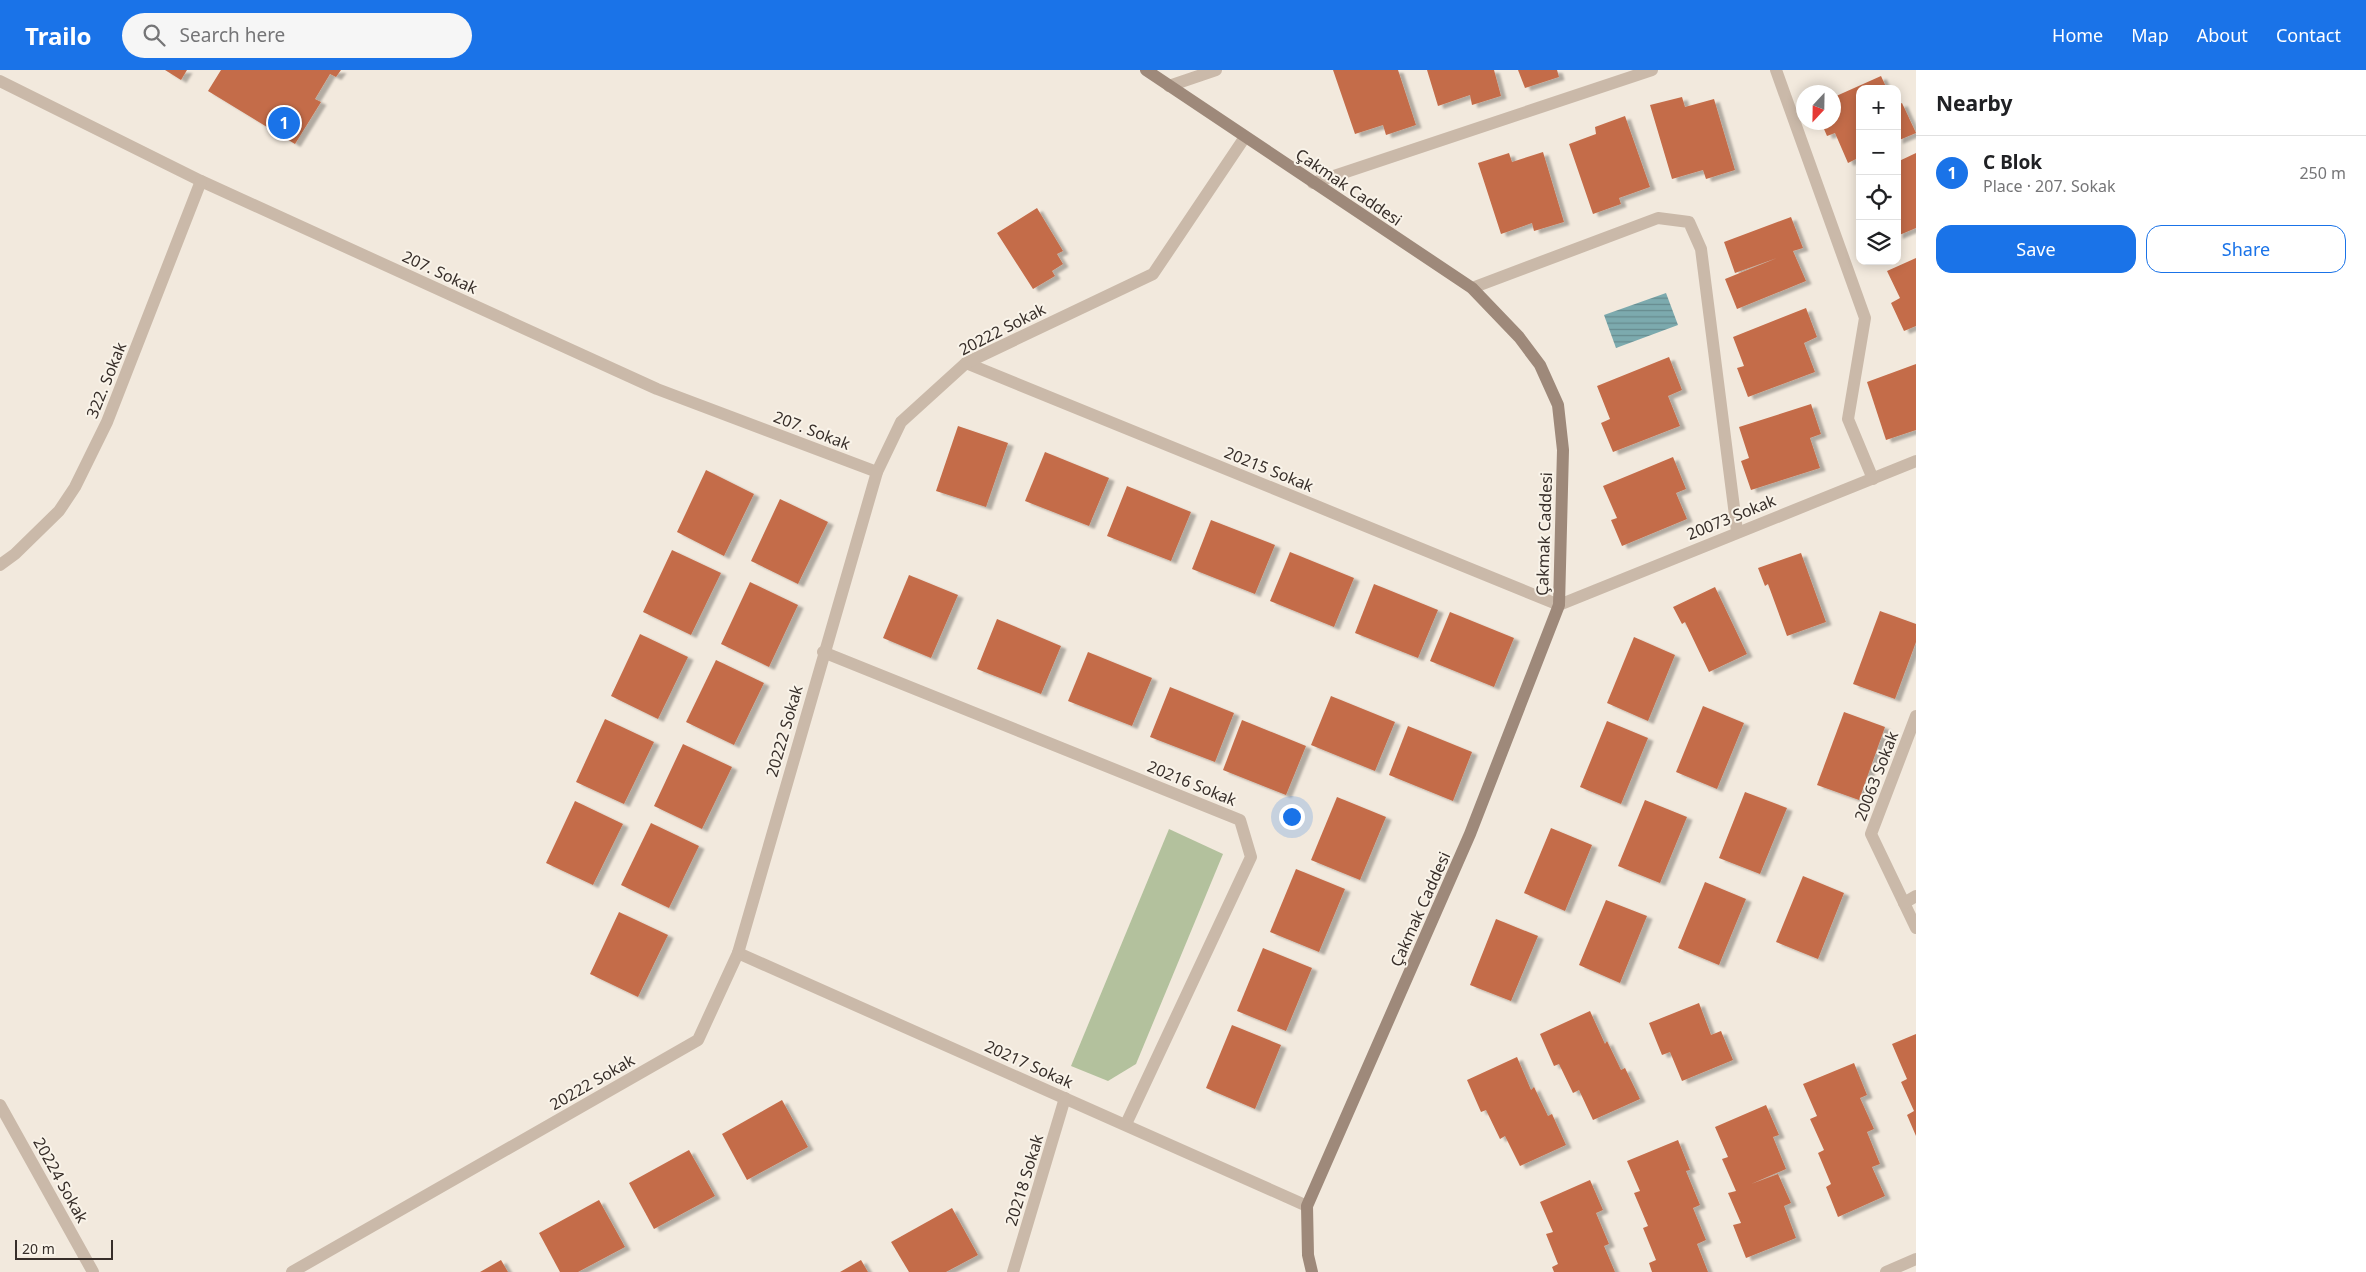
<!DOCTYPE html>
<meta charset="utf-8">
<style>
:root{--surface:#fff;--page:#f6f6f6;--text:#202124;--muted:#757577;--line:#e0e0e0;--accent:#1a73e8}
body{margin:0;font-family:"Noto Sans",sans-serif;background:var(--page);color:var(--text)}
.controls{position:absolute;right:15px;top:15px;display:grid;overflow:hidden;border-radius:10px;box-shadow:0 2px 12px #0003}
.controls button{width:45px;height:45px;display:grid;place-items:center;padding:0;border:0;border-bottom:1px solid var(--line);background:var(--surface);color:var(--text);font:25px sans-serif}
.compass{position:absolute;left:1796px;top:15px;width:45px;height:45px;border-radius:50%;background:var(--surface);box-shadow:0 2px 12px #0003;rotate:202deg}
.scale{position:absolute;left:15px;bottom:12px;width:98px;box-sizing:border-box;padding-left:5px;border:2px solid #372e29;border-top:0;font-size:14px;line-height:18px;white-space:nowrap;color:#372e29;-webkit-text-stroke:4px #f9f3e9;paint-order:stroke}
.you{position:absolute;left:1291px;top:746px;width:18px;height:18px;margin:-12px;border:4px solid #fff;border-radius:50%;background:#1a73e8;box-shadow:0 0 0 8px #1a73e833}
.badge{display:grid;place-items:center;width:32px;height:32px;border-radius:50%;background:var(--accent);color:#fff;font-size:16px;font-weight:700}
.pin{position:absolute;translate:-50% -50%;border:2px solid #fff;box-shadow:0 1px 5px #0006}
.list{margin:0;padding:0;list-style:none}
h2{display:flex;justify-content:space-between;align-items:center;height:65px;margin:0;padding:0 20px;font-size:21px}
h2 small{font-size:16px;font-weight:400;color:var(--muted)}
.list li{display:grid;grid-template-columns:32px 1fr auto;gap:15px;align-items:center;box-sizing:border-box;height:75px;padding:0 20px;border-top:1px solid var(--line)}
.list b{display:block;font-size:19px;white-space:nowrap}
.list p{margin:0;font-size:16px;white-space:nowrap;color:var(--muted)}
.list em{font-size:16px;font-style:normal;color:var(--muted)}
.actions{display:flex;gap:10px;padding:15px 20px}
.actions a{flex:1;padding:11px 0;border:1px solid var(--accent);border-radius:15px;text-align:center;font-size:18px;color:var(--accent)}
.actions .main{background:var(--accent);color:#fff}
.icon{flex:none;width:28px;height:28px;fill:none;stroke:currentColor;stroke-width:2;stroke-linecap:round;stroke-linejoin:round}
.map{position:relative;flex:none;width:1916px;height:1202px;overflow:hidden}
header{display:flex;align-items:center;gap:30px;box-sizing:border-box;height:70px;padding:0 25px;background:var(--accent);color:#fff}
header strong{font-size:24px}
nav{display:flex;gap:28px;margin-inline-start:auto;font-size:18px}
.search{width:350px;height:45px;background:var(--page);display:flex;align-items:center;gap:12px;box-sizing:border-box;padding:0 18px;border-radius:28px;color:var(--muted);font-size:19px}
main{display:flex}
aside{flex:1;background:var(--surface)}
.map>svg:first-child{display:block}
.green{fill:#b3c19d}
.water{fill:url(#water-rules)}
.building{fill:#c46c49;filter:url(#shadow)}
.lines{fill:none;stroke-linecap:round;stroke-linejoin:round}
.service{stroke:#cab9a9;stroke-width:12}
.minor{stroke:#cab9a9;stroke-width:12}
.secondary{stroke:#9e897a;stroke-width:12}
.labels{text-anchor:middle;dominant-baseline:central;stroke-width:4;stroke-linejoin:round;paint-order:stroke}
.street-label{font-size:16px;fill:#372e29;stroke:#f9f3e9}
</style>
<header>
<strong>Trailo</strong>
<div class="search"><svg class="icon" aria-label="search" viewBox="0 0 24 24"><circle cx="10" cy="10" r="6"/><path d="M15 15l6 6"/></svg>Search here</div>
<nav><a>Home</a><a>Map</a><a>About</a><a>Contact</a></nav>
</header>
<main>
<div class="map">
<svg width="1916" height="1202" viewBox="0 0 1916 1202">
<defs>
<pattern id="water-rules" width="6" height="5" patternUnits="userSpaceOnUse" patternTransform="scale(1.25)"><rect width="6" height="5" fill="#7caaae"/><path d="M0 2.5h6" fill="none" stroke="#668b8e"/></pattern>
<filter id="shadow"><feDropShadow dx="5.5" dy="3" stdDeviation="1" flood-color="#0004"/></filter>
</defs>
<rect width="100%" height="100%" fill="#f2e9dd"/>
<!-- green -->
<path class="green" d="M1169,759L1223,784L1136,994L1108,1011L1071,996Z"/>
<!-- water -->
<path class="water" d="M1666,223L1678,255L1616,278L1604,245Z"/>
<!-- building -->
<g class="building">
<path d="M165,0H187L181,10Z"/>
<path d="M221,0H341L336,7L330,4L315,29L321,32L295,74L208,21Z"/>
<path d="M1333,0H1398L1416,55L1386,65L1383,55L1355,64Z"/>
<path d="M1427,0H1494L1501,26L1472,35L1470,25L1438,36Z"/>
<path d="M1518,0H1557L1559,7L1525,18Z"/>
<path d="M1881,6L1887,19H1860V87L1848,93L1835,63L1827,66L1821,52H1834V27Z"/>
<path d="M1682,27L1685,37L1714,29L1735,100L1706,109L1703,100L1672,109L1650,35Z"/>
<path d="M1902,33L1916,63L1897,71V35Z"/>
<path d="M1625,46L1650,117L1619,128L1621,134L1593,144L1569,74L1596,64L1595,57Z"/>
<path d="M1543,82L1564,152L1534,161L1532,153L1501,164L1478,93L1509,83L1512,92Z"/>
<path d="M1916,83V158L1897,166V92Z"/>
<path d="M1037,138L1063,181L1057,184L1063,194L1052,201L1055,206L1033,219L997,163Z"/>
<path d="M1791,147L1803,178L1793,181L1806,211L1737,239L1725,209L1777,188L1735,203L1724,172Z"/>
<path d="M1916,188V256L1904,261L1891,233L1900,228L1887,201Z"/>
<path d="M1806,238L1817,267L1804,273L1815,302L1748,327L1737,298L1744,296L1733,267Z"/>
<path d="M1669,287L1682,320L1668,326L1680,356L1613,382L1601,353L1610,349L1597,316Z"/>
<path d="M1916,294V360L1886,370L1867,312Z"/>
<path d="M1811,334L1821,364L1810,368L1820,398L1751,420L1741,391L1749,388L1739,357Z"/>
<path d="M958,356L1008,373L986,437L936,421Z"/>
<path d="M1045,382L1109,408L1089,456L1025,431Z"/>
<path d="M1673,387L1686,419L1676,423L1687,449L1622,476L1611,450L1617,448L1603,416Z"/>
<path d="M706,400L754,424L724,486L677,462Z"/>
<path d="M1127,416L1191,442L1171,491L1107,466Z"/>
<path d="M780,429L828,452L798,514L751,491Z"/>
<path d="M1211,450L1275,475L1255,524L1192,499Z"/>
<path d="M672,480L721,503L691,565L643,542Z"/>
<path d="M1290,482L1354,508L1334,557L1270,531Z"/>
<path d="M1801,483L1826,552L1787,566L1768,514L1765,516L1758,498Z"/>
<path d="M909,505L958,525L931,588L883,568Z"/>
<path d="M750,512L798,535L769,597L721,574Z"/>
<path d="M1374,514L1438,540L1418,588L1355,563Z"/>
<path d="M1715,517L1747,584L1709,602L1685,552L1682,554L1673,537Z"/>
<path d="M1880,541L1916,554V572L1895,629L1853,614Z"/>
<path d="M1450,542L1514,568L1494,617L1430,591Z"/>
<path d="M997,549L1061,576L1041,624L977,599Z"/>
<path d="M640,564L688,587L658,649L611,626Z"/>
<path d="M1634,567L1675,585L1648,651L1607,633Z"/>
<path d="M1088,582L1152,608L1132,656L1068,631Z"/>
<path d="M716,590L764,613L734,675L686,652Z"/>
<path d="M1170,617L1234,643L1215,692L1150,667Z"/>
<path d="M1331,626L1395,652L1375,701L1311,675Z"/>
<path d="M1703,636L1744,653L1717,719L1676,702Z"/>
<path d="M1844,642L1885,657L1859,730L1817,715Z"/>
<path d="M605,649L654,672L624,734L576,712Z"/>
<path d="M1242,650L1306,676L1286,725L1223,700Z"/>
<path d="M1607,651L1648,668L1621,734L1580,717Z"/>
<path d="M1408,656L1472,682L1453,731L1389,705Z"/>
<path d="M683,674L732,697L702,759L654,736Z"/>
<path d="M1745,722L1787,738L1760,804L1719,788Z"/>
<path d="M1337,727L1386,747L1360,810L1311,790Z"/>
<path d="M1645,730L1687,747L1660,813L1618,796Z"/>
<path d="M575,731L623,754L593,815L546,793Z"/>
<path d="M651,753L699,776L669,838L621,815Z"/>
<path d="M1551,758L1592,775L1565,841L1524,823Z"/>
<path d="M1296,799L1345,819L1319,882L1270,862Z"/>
<path d="M1803,806L1844,823L1818,889L1776,872Z"/>
<path d="M1705,812L1746,829L1719,895L1678,878Z"/>
<path d="M1606,830L1647,846L1620,913L1579,895Z"/>
<path d="M619,842L668,865L638,927L590,904Z"/>
<path d="M1496,849L1538,866L1511,931L1470,915Z"/>
<path d="M1263,878L1312,898L1286,961L1237,941Z"/>
<path d="M1699,933L1711,965L1721,961L1733,990L1682,1011L1670,982L1662,985L1649,953Z"/>
<path d="M1590,941L1605,974L1607,971L1621,1000L1625,998L1640,1029L1593,1050L1579,1020L1573,1023L1559,994L1554,996L1540,964Z"/>
<path d="M1232,955L1281,975L1255,1039L1206,1018Z"/>
<path d="M1916,964V1066L1907,1045L1914,1041L1901,1012L1907,1009L1892,974Z"/>
<path d="M1517,987L1531,1020L1534,1017L1548,1046L1552,1044L1566,1075L1520,1096L1505,1066L1500,1069L1486,1040L1481,1042L1467,1010Z"/>
<path d="M1854,993L1867,1025L1860,1028L1874,1059L1867,1062L1880,1094L1872,1097L1885,1126L1838,1147L1826,1117L1831,1114L1818,1083L1824,1080L1810,1049L1817,1046L1803,1014Z"/>
<path d="M782,1030L808,1077L747,1110L722,1064Z"/>
<path d="M1766,1035L1779,1065L1773,1067L1786,1099L1751,1114L1778,1104L1791,1133L1784,1136L1796,1168L1746,1188L1733,1155L1741,1153L1728,1123L1736,1121L1722,1089L1728,1087L1715,1057Z"/>
<path d="M1678,1070L1690,1100L1686,1101L1700,1135L1693,1138L1706,1170L1697,1174L1708,1202H1652L1649,1193L1656,1190L1643,1158L1648,1156L1634,1123L1640,1121L1627,1091Z"/>
<path d="M689,1080L715,1126L654,1159L629,1113Z"/>
<path d="M1590,1110L1603,1140L1596,1143L1609,1174L1604,1176L1615,1202H1554L1552,1197L1558,1194L1546,1164L1553,1162L1540,1132Z"/>
<path d="M599,1130L625,1177L578,1202H560L539,1163Z"/>
<path d="M952,1138L978,1185L946,1202H909L891,1172Z"/>
<path d="M501,1190L508,1202H480Z"/>
<path d="M861,1190L868,1202H840Z"/>
</g>
<g class="lines">
<!-- service -->
<g class="service">
<path d="M1776,0L1865,248L1848,349L1873,409"/>
<path d="M1169,16L1216,0"/>
<path d="M1313,113L1652,0"/>
<path d="M1472,218L1658,148L1689,152L1701,179L1737,461"/>
</g>
<!-- minor -->
<g class="minor">
<path d="M0,11L201,111L657,319L877,402"/>
<path d="M966,293L1559,535L1916,391"/>
<path d="M0,495L15,484L59,441L75,417L107,352L201,111"/>
<path d="M823,582L1240,750L1251,787L1126,1054"/>
<path d="M1916,646L1871,764L1916,858"/>
<path d="M1904,833L1916,826"/>
<path d="M738,883L1307,1136"/>
<path d="M0,1035L93,1202"/>
<path d="M292,1202L698,970L738,883L877,402L901,352L966,293L1153,204L1245,67"/>
<path d="M1013,1202L1065,1028"/>
<path d="M1886,1202L1916,1189"/>
</g>
<!-- secondary -->
<path class="secondary" d="M1146,0L1472,218L1519,267L1540,295L1558,335L1563,380L1559,535L1470,764L1307,1136L1308,1185L1312,1202"/>
</g>
<g class="labels">
<!-- street labels -->
<g class="street-label">
<text transform="translate(1349 117) rotate(34)">Çakmak Caddesi</text>
<text transform="translate(440 202) rotate(25)">207. Sokak</text>
<text transform="translate(1002 259) rotate(-27)">20222 Sokak</text>
<text transform="translate(106 310) rotate(-68)">322. Sokak</text>
<text transform="translate(812 360) rotate(21)">207. Sokak</text>
<text transform="translate(1269 399) rotate(22)">20215 Sokak</text>
<text transform="translate(1731 447) rotate(-22)">20073 Sokak</text>
<text transform="translate(1544 464) rotate(-88)">Çakmak Caddesi</text>
<text transform="translate(784 661) rotate(-74)">20222 Sokak</text>
<text transform="translate(1876 706) rotate(-69)">20063 Sokak</text>
<text transform="translate(1192 713) rotate(22)">20216 Sokak</text>
<text transform="translate(1420 839) rotate(-66)">Çakmak Caddesi</text>
<text transform="translate(1029 994) rotate(24)">20217 Sokak</text>
<text transform="translate(592 1012) rotate(-30)">20222 Sokak</text>
<text transform="translate(61 1110) rotate(61)">20224 Sokak</text>
<text transform="translate(1024 1110) rotate(-73)">20218 Sokak</text>
</g>
</g>
</svg>
<div class="controls">
<button>+</button>
<button>−</button>
<button><svg class="icon" aria-label="locate" viewBox="0 0 24 24"><circle cx="12" cy="12" r="6"/><path d="M12 2v4M12 18v4M2 12h4M18 12h4"/></svg></button>
<button><svg class="icon" aria-label="layers" viewBox="0 0 24 24"><path d="M12 4l9 5-9 5-9-5zM3 14l9 5 9-5"/></svg></button>
</div>
<svg class="compass" viewBox="-18 -18 36 36"><path d="M0-13l5 13h-10z" fill="#e53935"/><path d="M0 13l5-13h-10z" fill="#757577"/></svg>
<div class="scale">20 m</div>
<div class="you"></div>
<div class="pin badge" style="left:284px;top:53px">1</div>
</div>
<aside>
<h2>Nearby<small></small></h2>
<ul class="list">
<li><span class="badge">1</span><div><b>C Blok</b><p>Place · 207. Sokak</p></div><em>250 m</em></li>
</ul>
<div class="actions"><a class="main">Save</a><a>Share</a></div>
</aside>
</main>
